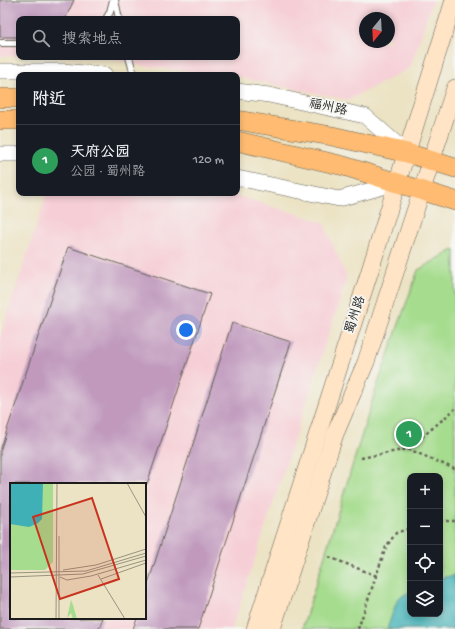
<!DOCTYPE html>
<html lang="zh">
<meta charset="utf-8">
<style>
:root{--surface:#171b24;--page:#20242c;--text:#f1f3f6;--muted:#9ea1a6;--line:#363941;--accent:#8c9099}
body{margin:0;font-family:"Gochi Hand","LXGW WenKai TC",sans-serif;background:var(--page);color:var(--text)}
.controls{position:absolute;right:12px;bottom:12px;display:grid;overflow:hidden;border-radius:8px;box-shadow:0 2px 6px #0003}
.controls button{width:36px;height:36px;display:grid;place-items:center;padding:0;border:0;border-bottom:1px solid var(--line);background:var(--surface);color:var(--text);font:20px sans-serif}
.compass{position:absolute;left:359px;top:12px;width:36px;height:36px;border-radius:50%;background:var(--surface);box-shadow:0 2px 6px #0003;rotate:198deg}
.you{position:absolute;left:186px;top:330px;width:14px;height:14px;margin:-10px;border:3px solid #fff;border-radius:50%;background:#1a73e8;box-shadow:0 0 0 6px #1a73e833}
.badge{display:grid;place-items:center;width:26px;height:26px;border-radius:50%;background:var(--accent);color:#fff;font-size:13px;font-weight:700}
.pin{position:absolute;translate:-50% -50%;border:2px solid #fff;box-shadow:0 1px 4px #0006}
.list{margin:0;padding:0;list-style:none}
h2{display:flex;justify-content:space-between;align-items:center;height:52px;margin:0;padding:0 16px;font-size:17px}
h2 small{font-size:13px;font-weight:400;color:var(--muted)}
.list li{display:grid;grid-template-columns:26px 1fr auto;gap:12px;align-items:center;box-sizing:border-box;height:72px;padding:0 16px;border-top:1px solid var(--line)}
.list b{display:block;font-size:15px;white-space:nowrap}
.list p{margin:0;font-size:13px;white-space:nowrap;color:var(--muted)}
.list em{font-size:13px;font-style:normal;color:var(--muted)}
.icon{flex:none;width:22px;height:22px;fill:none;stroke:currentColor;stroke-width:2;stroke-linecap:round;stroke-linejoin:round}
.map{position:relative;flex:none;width:455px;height:629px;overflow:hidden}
.search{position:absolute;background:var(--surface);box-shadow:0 2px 6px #0003;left:16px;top:16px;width:224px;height:44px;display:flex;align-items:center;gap:10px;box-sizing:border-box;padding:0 14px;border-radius:8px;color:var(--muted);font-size:15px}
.panel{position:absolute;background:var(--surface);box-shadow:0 2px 6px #0003;left:16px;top:72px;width:224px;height:124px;border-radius:8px}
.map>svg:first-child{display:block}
.built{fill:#f6cfd6;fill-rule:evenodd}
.green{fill:#a5dc8d;stroke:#607c54;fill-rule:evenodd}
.water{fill:#3fb0b6;stroke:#2e6669}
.building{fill:#c099bd}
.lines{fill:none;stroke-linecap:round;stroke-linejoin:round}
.service-casing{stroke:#656257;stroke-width:8}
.tertiary-casing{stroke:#656257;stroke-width:16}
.secondary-casing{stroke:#656257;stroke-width:18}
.primary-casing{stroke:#656257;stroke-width:20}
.path{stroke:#656257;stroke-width:2.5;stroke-dasharray:3 3;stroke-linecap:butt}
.service{stroke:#fff;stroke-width:6}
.tertiary{stroke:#fff;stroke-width:15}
.secondary{stroke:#ffe4c6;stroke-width:17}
.primary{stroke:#febb71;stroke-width:19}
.labels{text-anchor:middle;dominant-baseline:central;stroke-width:3.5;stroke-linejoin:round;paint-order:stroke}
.street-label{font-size:13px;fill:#1c1c1c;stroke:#f6f6f2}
.inset-road{fill:none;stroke:#999381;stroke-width:1}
.view{fill:#c8321e;fill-opacity:0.15;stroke:#c8321e;stroke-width:2}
.inset-edge{fill:none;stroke:#1c1c1c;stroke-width:2}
</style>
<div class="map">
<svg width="455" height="629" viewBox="0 0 455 629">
<rect width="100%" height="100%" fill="#f6f6f2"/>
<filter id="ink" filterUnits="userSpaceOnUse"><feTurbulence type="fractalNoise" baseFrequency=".025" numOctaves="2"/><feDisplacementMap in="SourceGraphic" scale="8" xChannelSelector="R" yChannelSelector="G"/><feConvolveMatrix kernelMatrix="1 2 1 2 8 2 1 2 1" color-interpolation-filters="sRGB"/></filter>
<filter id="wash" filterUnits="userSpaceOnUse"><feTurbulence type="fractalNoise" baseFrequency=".012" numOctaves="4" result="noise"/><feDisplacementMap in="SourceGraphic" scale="16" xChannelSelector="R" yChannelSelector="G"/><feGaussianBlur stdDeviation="0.9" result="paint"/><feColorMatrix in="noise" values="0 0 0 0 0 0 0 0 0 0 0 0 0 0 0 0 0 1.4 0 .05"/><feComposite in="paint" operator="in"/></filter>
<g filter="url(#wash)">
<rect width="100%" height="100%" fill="#ece3c4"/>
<!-- built -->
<g class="built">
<path d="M0,0H433L410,68L348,100L237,77V75H220L143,66L107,58L44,57H237V19H19V56H0ZM365,18H389V42H365Z"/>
<path d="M47,193H228L323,222L347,278L232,629H0V337ZM11,484H145V618H11Z"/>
</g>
<!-- green -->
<path class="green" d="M455,249V629H302L375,392L418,270ZM410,476H440V614H410Z"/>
<!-- water -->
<path class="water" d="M455,575V629H387L398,598L410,592V614H440V578Z"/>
<g id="blocks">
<!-- building -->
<g class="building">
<path d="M0,0H74L65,19H19V37H0Z"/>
<path d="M68,247L210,294L147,484H11V618H103L99,629H0V451Z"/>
<path d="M232,323L291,342L198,629H133L137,618H145V593Z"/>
</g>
</g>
</g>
<g filter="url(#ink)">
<use href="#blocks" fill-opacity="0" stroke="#656257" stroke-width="1"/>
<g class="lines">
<defs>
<g id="service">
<path d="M115,0L119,19"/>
<path d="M106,19L110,12L113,0"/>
<path d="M0,43H19"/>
<path d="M129,57L134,75"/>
</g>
<g id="tertiary">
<path d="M0,71H63L105,75"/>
<path d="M237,91L269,95L365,116L407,153"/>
<path d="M0,154H19"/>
<path d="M237,178L339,199L397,183"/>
</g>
<g id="secondary">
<path d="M255,629L367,280L454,0"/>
<path d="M272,629L335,434L366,362L455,88"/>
</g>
<g id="primary">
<path d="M0,98H19"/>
<path d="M0,120H19"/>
<path d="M237,120L332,136L407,153L455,168"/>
<path d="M237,141L344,166L455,201"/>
</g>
</defs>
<!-- service casing -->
<use href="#service" class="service-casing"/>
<!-- tertiary casing -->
<use href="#tertiary" class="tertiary-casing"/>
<!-- secondary casing -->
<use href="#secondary" class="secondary-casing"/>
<!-- primary casing -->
<use href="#primary" class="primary-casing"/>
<!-- path -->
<g class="path">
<path d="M408,449L455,469"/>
<path d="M361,458L408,449L455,409"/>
<path d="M440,521H455"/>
<path d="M329,557L377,576"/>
<path d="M358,629L386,547L396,533L410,528"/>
</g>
<!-- service -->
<use href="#service" class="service"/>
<!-- tertiary -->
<use href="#tertiary" class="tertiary"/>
<!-- secondary -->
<use href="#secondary" class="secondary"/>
<!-- primary -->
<use href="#primary" class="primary"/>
</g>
</g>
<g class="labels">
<!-- street labels -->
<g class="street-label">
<text transform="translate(328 108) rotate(12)">福州路</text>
<text transform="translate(356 315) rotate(-72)">蜀州路</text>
</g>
</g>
<!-- overview -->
<g transform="translate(10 483)">
<rect width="136" height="136" fill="#ece3c4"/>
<path d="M0,0H43V79L35,87H0ZM61,117L63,122L67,136H63L61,130L57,135Z" fill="#a5dc8d"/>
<path d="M0,0H33L32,36L28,40L19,44L0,41Z" fill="#3fb0b6"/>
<path class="inset-road" d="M117,0L136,34M53,87L86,82L136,66M0,90L76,88L136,70M88,92L115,136M0,94L73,91L136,73M50,94L57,97L81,93L136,77M91,96L136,80M46,136L47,0M49,136V53"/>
<path class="view" d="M82,15L109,96L50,116L23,34Z"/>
<rect width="136" height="136" class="inset-edge"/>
</g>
</svg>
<div class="controls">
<button>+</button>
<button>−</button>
<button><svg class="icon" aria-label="locate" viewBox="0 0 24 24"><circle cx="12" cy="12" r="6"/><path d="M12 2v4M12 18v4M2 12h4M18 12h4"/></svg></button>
<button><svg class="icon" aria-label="layers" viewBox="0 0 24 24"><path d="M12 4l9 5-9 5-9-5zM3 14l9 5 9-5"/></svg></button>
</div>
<svg class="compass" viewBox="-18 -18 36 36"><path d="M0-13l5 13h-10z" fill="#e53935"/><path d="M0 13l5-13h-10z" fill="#9ea1a6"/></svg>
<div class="you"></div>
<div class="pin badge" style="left:409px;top:434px;background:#2e9e5b">1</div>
<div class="search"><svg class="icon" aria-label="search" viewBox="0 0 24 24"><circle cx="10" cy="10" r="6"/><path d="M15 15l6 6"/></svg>搜索地点</div>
<section class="panel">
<h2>附近<small></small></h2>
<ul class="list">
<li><span class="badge" style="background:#2e9e5b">1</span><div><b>天府公园</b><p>公园 · 蜀州路</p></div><em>120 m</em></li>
</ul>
</section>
</div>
